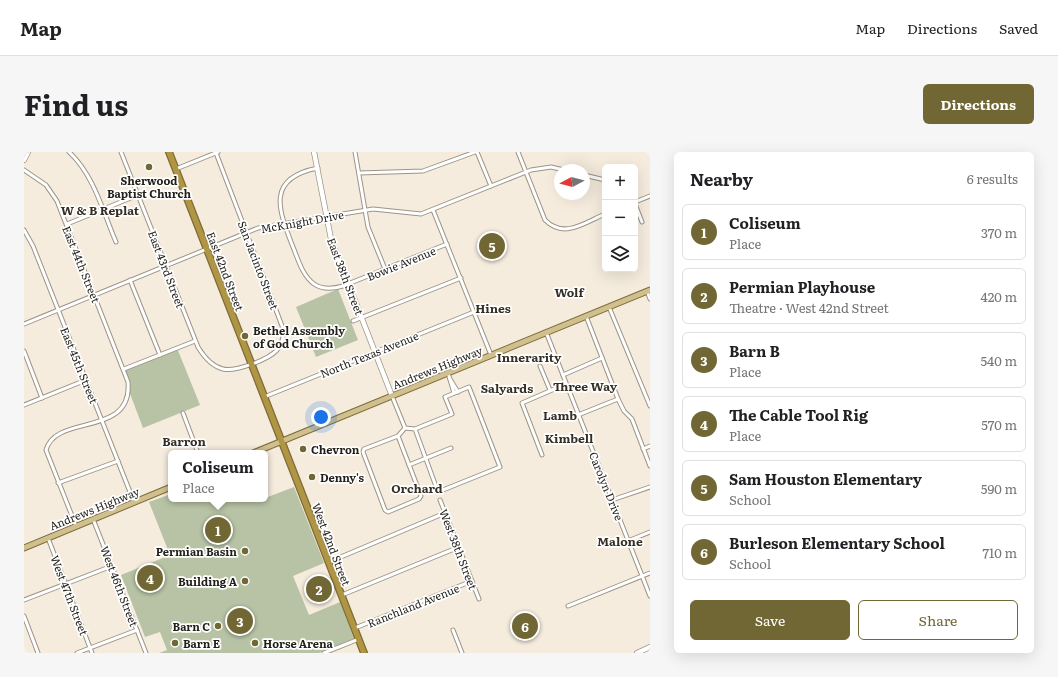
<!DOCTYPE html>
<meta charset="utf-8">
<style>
:root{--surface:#fff;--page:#f6f6f6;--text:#202124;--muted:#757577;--line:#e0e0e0;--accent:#706734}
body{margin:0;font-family:Literata,serif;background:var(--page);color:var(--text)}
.controls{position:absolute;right:12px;top:12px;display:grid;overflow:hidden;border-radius:6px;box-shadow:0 4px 16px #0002}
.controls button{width:36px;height:36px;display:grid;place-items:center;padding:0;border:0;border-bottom:1px solid var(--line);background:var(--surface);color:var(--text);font:20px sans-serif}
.compass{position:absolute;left:530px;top:12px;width:36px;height:36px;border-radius:50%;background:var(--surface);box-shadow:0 4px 16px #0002;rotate:263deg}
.you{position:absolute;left:297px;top:265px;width:14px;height:14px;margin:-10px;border:3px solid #fff;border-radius:50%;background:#1a73e8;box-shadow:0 0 0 6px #1a73e833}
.badge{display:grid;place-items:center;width:26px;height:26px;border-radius:50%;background:var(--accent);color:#fff;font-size:13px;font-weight:700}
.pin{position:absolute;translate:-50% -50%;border:2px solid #fff;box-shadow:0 1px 4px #0006}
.popup{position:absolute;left:144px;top:298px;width:100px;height:52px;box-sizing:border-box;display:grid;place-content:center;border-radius:6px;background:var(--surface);filter:drop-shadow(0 1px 3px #0005);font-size:13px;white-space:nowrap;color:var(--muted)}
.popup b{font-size:15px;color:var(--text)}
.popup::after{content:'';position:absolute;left:50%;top:100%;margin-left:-8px;border:8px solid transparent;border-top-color:var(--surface)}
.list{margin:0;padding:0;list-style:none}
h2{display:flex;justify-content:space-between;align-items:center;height:52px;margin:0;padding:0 16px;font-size:17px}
h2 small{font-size:13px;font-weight:400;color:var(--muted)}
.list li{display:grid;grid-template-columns:26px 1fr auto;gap:12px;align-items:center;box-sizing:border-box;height:56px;margin:0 8px 8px;padding:0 8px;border:1px solid var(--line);border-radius:6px}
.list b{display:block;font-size:15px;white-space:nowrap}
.list p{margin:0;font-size:13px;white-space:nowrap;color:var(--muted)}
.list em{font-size:13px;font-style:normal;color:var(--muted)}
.actions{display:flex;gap:8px;padding:12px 16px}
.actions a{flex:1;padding:9px 0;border:1px solid var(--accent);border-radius:6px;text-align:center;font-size:14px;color:var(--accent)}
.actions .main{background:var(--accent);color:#fff}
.icon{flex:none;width:22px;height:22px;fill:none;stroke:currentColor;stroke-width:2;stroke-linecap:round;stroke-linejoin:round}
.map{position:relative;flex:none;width:626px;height:501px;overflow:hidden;border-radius:6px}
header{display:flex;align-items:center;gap:24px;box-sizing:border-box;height:56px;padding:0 20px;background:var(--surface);border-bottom:1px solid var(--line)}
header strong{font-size:19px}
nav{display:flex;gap:22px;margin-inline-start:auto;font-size:14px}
.intro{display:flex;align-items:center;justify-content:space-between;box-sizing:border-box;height:96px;padding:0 24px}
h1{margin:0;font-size:28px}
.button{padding:10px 18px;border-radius:6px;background:var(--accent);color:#fff;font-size:14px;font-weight:700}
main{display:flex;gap:24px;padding:0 24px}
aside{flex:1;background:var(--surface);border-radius:6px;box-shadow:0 4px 16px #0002}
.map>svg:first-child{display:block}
.green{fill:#b7c3a4}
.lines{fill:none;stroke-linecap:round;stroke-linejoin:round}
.street-casing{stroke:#9d9587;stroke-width:5}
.secondary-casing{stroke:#9d9587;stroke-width:6}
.primary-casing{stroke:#7e6c35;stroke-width:7}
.highway-casing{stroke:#7e6c35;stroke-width:8}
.street{stroke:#fff;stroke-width:3}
.secondary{stroke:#fff;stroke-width:4.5}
.primary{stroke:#d0bf8f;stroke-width:5}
.highway{stroke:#b09544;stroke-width:5.5}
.poi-dot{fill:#706734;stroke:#fff;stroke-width:1.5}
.labels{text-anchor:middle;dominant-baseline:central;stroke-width:3.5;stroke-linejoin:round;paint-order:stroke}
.poi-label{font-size:11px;font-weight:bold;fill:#221f19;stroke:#fff;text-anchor:start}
.street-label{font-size:11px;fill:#221f19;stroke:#fff}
.neighbourhood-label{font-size:12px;font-weight:bold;fill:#352e23;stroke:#fff}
</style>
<header>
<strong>Map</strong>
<nav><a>Map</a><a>Directions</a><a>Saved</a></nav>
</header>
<div class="intro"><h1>Find us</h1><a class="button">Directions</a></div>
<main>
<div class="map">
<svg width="626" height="501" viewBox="0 0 626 501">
<rect width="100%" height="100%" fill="#f5ecde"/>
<!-- green -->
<g class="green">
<path d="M314,137L334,188L292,205L272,155Z"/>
<path d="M153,196L176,253L119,276L105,239L100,217Z"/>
<path d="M270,335L300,411L269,424L285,463L316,450L330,487L295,501H135L143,498L136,480L121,485L97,423L146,403L125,350L147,342V347L236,348Z"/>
</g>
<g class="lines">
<defs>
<g id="street">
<path d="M45,0C70,23 79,60 92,90"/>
<path d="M97,0L174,195C180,205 187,214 199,217C211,220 244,208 253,198C258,193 259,186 260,179L192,1"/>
<path d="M331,0L344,75L361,117"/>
<path d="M453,0L467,34"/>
<path d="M494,0L521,68C540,87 560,71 581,62"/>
<path d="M294,16C242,26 254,57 269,95C274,107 278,123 290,132C299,138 309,137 319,134L423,92"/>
<path d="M152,17L194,0"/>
<path d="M0,18L22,33L33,49L104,230C109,286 32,261 22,298L52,374"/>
<path d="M335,21L399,19L451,0"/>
<path d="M560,23L581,28"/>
<path d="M611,50L626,44"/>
<path d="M611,52L618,70"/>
<path d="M409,58L467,203"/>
<path d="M43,72L114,43"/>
<path d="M0,78L9,94L110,350"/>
<path d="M106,128L136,203"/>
<path d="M623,139L626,147"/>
<path d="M585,155L626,254"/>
<path d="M562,164L594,247L600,259L608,267L626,314"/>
<path d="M329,169L437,126"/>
<path d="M0,172L234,76L349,57L397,62L507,18L527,15L540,18"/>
<path d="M522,180L626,444"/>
<path d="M0,199L18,246"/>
<path d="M516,214L526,238"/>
<path d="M100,217L171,189"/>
<path d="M424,221L430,241"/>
<path d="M539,223L578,206"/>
<path d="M426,227L434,240"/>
<path d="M368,244L381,276"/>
<path d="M240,245L450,160"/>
<path d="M0,253L62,228"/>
<path d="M159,261L174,301"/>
<path d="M554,263L594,247"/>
<path d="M381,276L391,277L428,262L421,245L445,235L476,315L414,340L391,277"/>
<path d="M374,284L397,344L395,347L364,360L361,358L339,300L340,297L374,284L381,276"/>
<path d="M619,297L626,294"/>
<path d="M518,303L498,251L542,232"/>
<path d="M385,313L427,296"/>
<path d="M34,331L94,309"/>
<path d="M416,348L455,447"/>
<path d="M588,348L626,335"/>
<path d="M69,367L122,501"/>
<path d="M24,386L68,501"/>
<path d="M604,389L626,380"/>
<path d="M305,410L421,361"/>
<path d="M318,443L435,395"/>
<path d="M0,448L88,414"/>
<path d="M544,454L626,421"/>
<path d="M0,464L14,501"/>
<path d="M331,476L448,429"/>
<path d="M429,478L438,501"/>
<path d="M53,501L113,478"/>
<path d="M300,501L335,487"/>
</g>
<g id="secondary">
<path d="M290,0L307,87L368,244"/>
<path d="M0,8L4,0"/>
<path d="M613,501L626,495"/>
</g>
<g id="primary">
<path d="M229,301L626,138"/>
<path d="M0,396L147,335"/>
</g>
<path id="highway" d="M145,0L340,501"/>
</defs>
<!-- street casing -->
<use href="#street" class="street-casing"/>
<!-- secondary casing -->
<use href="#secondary" class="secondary-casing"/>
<!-- primary casing -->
<use href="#primary" class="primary-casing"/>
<!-- highway casing -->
<use href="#highway" class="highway-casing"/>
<!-- street -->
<use href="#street" class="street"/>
<!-- secondary -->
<use href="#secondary" class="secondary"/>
<!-- primary -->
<use href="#primary" class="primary"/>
<!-- highway -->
<use href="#highway" class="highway"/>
</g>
<!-- markers -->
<g class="poi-dot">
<circle cx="125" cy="15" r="4"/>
<circle cx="221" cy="184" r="4"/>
<circle cx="279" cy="297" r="4"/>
<circle cx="288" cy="325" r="4"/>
<circle cx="221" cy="399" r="4"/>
<circle cx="221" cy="429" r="4"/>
<circle cx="194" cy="474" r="4"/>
<circle cx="151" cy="491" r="4"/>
<circle cx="231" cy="491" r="4"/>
</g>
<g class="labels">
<!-- poi labels -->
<g class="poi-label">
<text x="125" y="28" text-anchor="middle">Sherwood<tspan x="125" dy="13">Baptist Church</tspan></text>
<text x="229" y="178">Bethel Assembly<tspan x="229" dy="13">of God Church</tspan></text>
<text x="287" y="297">Chevron</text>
<text x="296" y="325">Denny's</text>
<text x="213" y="399" text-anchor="end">Permian Basin</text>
<text x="213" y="429" text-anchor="end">Building A</text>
<text x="186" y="474" text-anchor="end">Barn C</text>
<text x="159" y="491">Barn E</text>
<text x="239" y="491">Horse Arena</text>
</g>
<!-- street labels -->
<g class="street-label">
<text transform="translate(278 69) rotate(-10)">McKnight Drive</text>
<text transform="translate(377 111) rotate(-22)">Bowie Avenue</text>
<text transform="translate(58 112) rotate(68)">East 44th Street</text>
<text transform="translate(235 113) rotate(69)">San Jacinto Street</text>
<text transform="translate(143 117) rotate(69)">East 43rd Street</text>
<text transform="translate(202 119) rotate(69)">East 42nd Street</text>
<text transform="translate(322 124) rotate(69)">East 38th Street</text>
<text transform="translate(345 202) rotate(-22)">North Texas Avenue</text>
<text transform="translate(56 213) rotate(68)">East 45th Street</text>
<text transform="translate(413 215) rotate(-22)">Andrews Highway</text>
<text transform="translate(583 334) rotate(68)">Carolyn Drive</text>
<text transform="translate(70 356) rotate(-22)">Andrews Highway</text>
<text transform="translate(308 392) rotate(69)">West 42nd Street</text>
<text transform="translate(435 397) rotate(69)">West 38th Street</text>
<text transform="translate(96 434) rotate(69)">West 46th Street</text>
<text transform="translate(46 443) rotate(69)">West 47th Street</text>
<text transform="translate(389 453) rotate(-22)">Ranchland Avenue</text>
</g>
<!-- neighbourhood labels -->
<g class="neighbourhood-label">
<text x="76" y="58">W &amp; B Replat</text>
<text x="545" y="140">Wolf</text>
<text x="469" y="156">Hines</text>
<text x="505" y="205">Innerarity</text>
<text x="561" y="234">Three Way</text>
<text x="483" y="236">Salyards</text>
<text x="536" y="263">Lamb</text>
<text x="545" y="286">Kimbell</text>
<text x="160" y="289">Barron</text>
<text x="393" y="336">Orchard</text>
<text x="596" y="389">Malone</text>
</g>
</g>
</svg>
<div class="controls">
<button>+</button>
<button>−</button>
<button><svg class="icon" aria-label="layers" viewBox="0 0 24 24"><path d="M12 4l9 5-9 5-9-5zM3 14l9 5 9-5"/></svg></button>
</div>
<svg class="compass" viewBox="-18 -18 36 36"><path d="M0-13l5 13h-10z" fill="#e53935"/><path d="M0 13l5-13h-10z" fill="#757577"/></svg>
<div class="you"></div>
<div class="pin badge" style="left:194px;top:378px">1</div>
<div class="popup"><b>Coliseum</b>Place</div>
<div class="pin badge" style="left:295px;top:437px">2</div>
<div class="pin badge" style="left:216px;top:469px">3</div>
<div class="pin badge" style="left:126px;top:426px">4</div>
<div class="pin badge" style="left:468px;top:94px">5</div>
<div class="pin badge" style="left:501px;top:474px">6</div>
</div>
<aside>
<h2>Nearby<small>6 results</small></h2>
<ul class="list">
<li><span class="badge">1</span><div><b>Coliseum</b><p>Place</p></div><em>370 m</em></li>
<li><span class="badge">2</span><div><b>Permian Playhouse</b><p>Theatre · West 42nd Street</p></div><em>420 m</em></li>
<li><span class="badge">3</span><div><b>Barn B</b><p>Place</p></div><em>540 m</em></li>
<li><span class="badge">4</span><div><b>The Cable Tool Rig</b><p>Place</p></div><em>570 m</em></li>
<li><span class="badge">5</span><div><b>Sam Houston Elementary</b><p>School</p></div><em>590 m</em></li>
<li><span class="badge">6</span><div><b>Burleson Elementary School</b><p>School</p></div><em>710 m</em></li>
</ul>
<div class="actions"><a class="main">Save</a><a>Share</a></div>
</aside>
</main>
